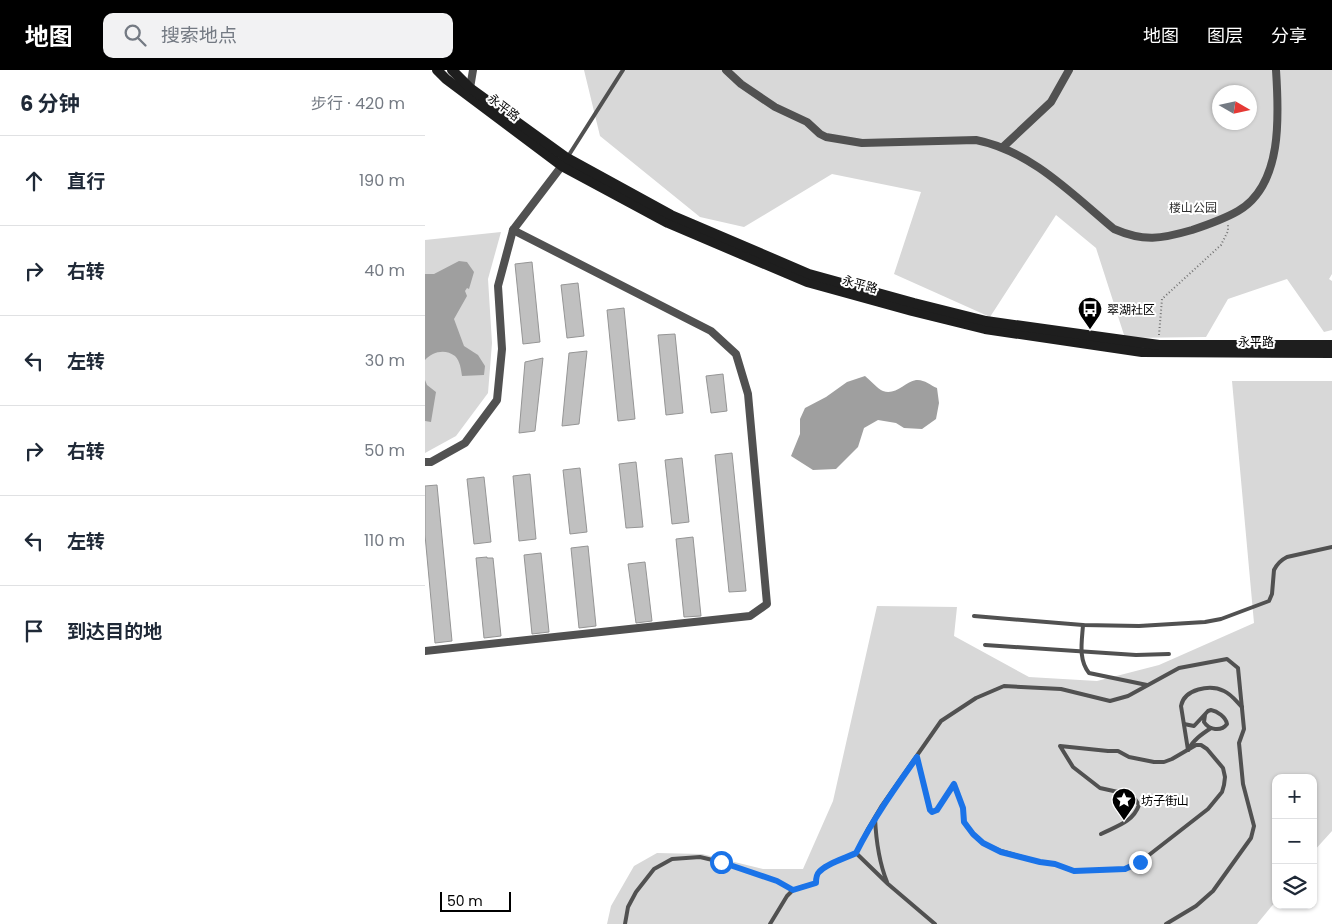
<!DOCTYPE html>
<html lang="zh">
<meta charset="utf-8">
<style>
:root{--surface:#fff;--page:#f2f2f3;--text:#1f2937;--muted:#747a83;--line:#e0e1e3;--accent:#000}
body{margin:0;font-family:Poppins,"Noto Sans SC",sans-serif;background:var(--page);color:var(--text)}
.controls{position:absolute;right:15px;bottom:15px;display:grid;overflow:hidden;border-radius:10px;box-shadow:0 1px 4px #0004}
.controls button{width:45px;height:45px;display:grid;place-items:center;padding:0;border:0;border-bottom:1px solid var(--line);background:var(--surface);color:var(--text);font:25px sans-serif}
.compass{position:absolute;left:787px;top:15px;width:45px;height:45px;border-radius:50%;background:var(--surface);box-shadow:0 1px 4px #0004;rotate:99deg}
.scale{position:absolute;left:15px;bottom:12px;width:71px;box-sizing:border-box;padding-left:5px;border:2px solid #000;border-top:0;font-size:14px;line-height:18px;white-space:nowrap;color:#000;-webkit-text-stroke:4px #fff;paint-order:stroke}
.stop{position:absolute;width:15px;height:15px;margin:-11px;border:4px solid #1a73e8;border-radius:50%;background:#fff}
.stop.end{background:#1a73e8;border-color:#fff;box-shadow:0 1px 5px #0008}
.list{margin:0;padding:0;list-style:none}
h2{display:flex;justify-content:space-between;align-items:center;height:65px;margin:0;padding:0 20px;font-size:21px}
h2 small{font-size:16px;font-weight:400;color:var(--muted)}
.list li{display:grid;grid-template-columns:32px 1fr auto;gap:15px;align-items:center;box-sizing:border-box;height:90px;padding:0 20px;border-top:1px solid var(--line)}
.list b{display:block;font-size:19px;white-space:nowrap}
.list em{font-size:16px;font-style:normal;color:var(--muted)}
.icon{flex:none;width:28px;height:28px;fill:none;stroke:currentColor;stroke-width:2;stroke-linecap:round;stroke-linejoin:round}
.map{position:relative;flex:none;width:907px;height:854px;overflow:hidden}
header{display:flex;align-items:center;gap:30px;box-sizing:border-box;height:70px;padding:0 25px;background:var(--accent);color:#fff}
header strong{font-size:24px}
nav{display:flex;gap:28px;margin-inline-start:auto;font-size:18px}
.search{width:350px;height:45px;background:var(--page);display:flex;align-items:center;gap:12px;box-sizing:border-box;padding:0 18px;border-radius:10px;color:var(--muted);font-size:19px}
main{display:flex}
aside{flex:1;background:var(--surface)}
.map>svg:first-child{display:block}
.green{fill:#d8d8d8;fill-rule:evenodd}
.water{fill:#9f9f9f}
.building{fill:#c0c0c0;stroke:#959595}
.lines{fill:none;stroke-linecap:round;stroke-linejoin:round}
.path{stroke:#737373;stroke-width:2;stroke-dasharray:1 2.5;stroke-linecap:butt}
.lane{stroke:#515151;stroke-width:4}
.street{stroke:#515151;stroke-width:8}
.secondary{stroke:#1e1e1e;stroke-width:10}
.route{stroke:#1a73e8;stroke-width:6}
.labels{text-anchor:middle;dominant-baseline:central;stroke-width:4;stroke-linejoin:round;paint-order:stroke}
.street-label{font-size:12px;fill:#000;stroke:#fff}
.park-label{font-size:12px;fill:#2f2f2f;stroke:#fff}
.poi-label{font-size:12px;fill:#000;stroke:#fff;text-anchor:start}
</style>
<header>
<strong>地图</strong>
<div class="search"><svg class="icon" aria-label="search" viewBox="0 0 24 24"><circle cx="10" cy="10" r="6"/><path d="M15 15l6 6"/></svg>搜索地点</div>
<nav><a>地图</a><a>图层</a><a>分享</a></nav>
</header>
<main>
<aside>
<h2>6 分钟<small>步行 · 420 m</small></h2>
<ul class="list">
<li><svg class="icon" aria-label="ahead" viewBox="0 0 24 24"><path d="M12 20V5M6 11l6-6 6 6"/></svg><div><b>直行</b></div><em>190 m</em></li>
<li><svg class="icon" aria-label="right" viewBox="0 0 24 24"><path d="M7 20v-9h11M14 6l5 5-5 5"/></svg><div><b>右转</b></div><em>40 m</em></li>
<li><svg class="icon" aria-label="left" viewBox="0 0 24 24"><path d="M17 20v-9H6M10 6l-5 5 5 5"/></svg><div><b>左转</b></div><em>30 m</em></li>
<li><svg class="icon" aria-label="right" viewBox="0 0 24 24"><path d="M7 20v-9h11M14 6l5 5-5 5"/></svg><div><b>右转</b></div><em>50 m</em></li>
<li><svg class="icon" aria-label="left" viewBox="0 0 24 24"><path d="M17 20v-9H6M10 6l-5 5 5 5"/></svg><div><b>左转</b></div><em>110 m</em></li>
<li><svg class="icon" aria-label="arrive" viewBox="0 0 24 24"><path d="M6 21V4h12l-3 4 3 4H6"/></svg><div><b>到达目的地</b></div></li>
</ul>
</aside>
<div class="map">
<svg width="907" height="854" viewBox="0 0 907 854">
<rect width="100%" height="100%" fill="#fff"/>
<!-- green -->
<g class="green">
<path d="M159,0H907V204L904,209L907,211V260L899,262L862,209L803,229L781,267L700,268L671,178L631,145L565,247L469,204L496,122L407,104L319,157L275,147L175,66ZM794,22H824V52H794Z"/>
<path d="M76,162L63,209L67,273L63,323L31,366L0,383V170Z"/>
<path d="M807,311H907V761L888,782V708H851V831L832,854H182L186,836L209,796L232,783L277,784L338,799H378L408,731L452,536L532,537L529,566L604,607L672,611L734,595L829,553Z"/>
</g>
<!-- water -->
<g class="water">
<path d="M34,191L42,192L49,202L44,219L42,218L40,221L42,226L29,249L39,276L53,285L60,296L59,305L37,306C36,299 35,291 30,286C20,278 7,282 0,290V204H9Z"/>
<path d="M440,306C445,310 453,319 458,321C470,326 480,312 491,310C499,309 505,315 512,318L514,333L511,349L497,359L479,358L471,353L453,350L439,358L433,377L411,399L388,400L366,386L375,364V349L380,338L401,327L422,312Z"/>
<path d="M0,310L2,315L11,322L6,352L0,351Z"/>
</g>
<!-- building -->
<g class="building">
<path d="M107,192L115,272L98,274L90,194Z"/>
<path d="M153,213L159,266L142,268L136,215Z"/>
<path d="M199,238L210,349L193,351L182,240Z"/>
<path d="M250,264L258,343L241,345L233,265Z"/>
<path d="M162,281L154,354L137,356L144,283Z"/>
<path d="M118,288L110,361L94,363L100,292Z"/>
<path d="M298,304L302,341L286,343L281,306Z"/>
<path d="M307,383L321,521L304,522L290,385Z"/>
<path d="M257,388L264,452L247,454L240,390Z"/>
<path d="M211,392L218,457L201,458L194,394Z"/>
<path d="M155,398L162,462L145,464L138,400Z"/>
<path d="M105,404L111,469L94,471L88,406Z"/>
<path d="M59,407L66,472L49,474L42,409Z"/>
<path d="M12,415L27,571L10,573L0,465V416Z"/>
<path d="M268,467L276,546L259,547L251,469Z"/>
<path d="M163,476L171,556L154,558L146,478Z"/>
<path d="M116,483L124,562L107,564L99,485Z"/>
<path d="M62,487V488H68L76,566L59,568L51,488Z"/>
<path d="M220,492L227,551L211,553L203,494Z"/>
</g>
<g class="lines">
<!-- path -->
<path class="path" d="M734,265L737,229L796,175L803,161V155"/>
<!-- lane -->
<g class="lane">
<path d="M142,88L198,0"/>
<path d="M549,546L658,555L714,556L780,552L796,549L844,531L847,524L849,500C852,494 856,490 862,487L907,477"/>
<path d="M658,555C657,571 653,589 664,603L722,615"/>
<path d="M560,575L711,585L744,584"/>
<path d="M759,654L769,656L783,641L786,640C792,641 801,647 802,654C796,662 784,660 779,652L780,645"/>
<path d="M763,680L756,636C759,619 785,614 799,621C806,624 811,631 817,637"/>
<path d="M763,680C768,670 777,664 786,658"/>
<path d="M492,687L505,740L507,742L512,740L529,714L538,738L539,752L548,764L558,773L576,781L615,792L630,794L649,801L700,799L715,792L783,739L797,722L799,715L800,707L798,698L782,679L776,675H771L747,689L739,692H729L704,687L693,681H683L635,676L648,697L675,718L702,724L708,726L714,735C708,752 692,756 676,764"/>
<path d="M450,748C451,770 454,792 462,812"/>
<path d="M431,783L463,814L510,854"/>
<path d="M200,854L203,837L211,822L229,799L247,789L275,787L296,792L352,811L368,820"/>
<path d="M345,854L362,826L368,820L391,813C391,809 391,805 394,802C402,793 421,788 431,783L443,759L456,737L516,651L551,628L579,616L636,619L685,631L703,626L754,598L802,589L813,598L819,659L814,673L818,714L829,756L826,768L788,821L771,836L741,854"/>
</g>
<!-- street -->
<g class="street">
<path d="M301,0L316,14L350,37L382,52L395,64L401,67L437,73L551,70C606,81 647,124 689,159C719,172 736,169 767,160C782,155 799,149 813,141C858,115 854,45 851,0"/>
<path d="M45,18L48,0"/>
<path d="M578,77L626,32L644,0"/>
<path d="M0,392H6L40,373L72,330L77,279L73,216L88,160L139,93"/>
<path d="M0,581L325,546L342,534L323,324L311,284L286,261L88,160"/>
</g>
<!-- secondary -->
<g class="secondary">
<path d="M12,0L21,9L137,96L243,153L382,212L487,241L560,259L717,282L907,283"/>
<path d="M27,0L45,18L142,88L246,145L384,204L489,233L561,251L662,265L734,275H907"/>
</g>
</g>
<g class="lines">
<!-- route -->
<path class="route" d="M296,792L352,811L368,820L391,813C391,809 391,805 394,802C402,793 421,788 431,783C448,749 470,718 492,687L505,740L507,742L512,740L529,714L538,738L539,752L548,764L558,773L576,782L615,792L630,794L649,801L700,799L715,792"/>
</g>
<!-- icons -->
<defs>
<symbol id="bus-pin" viewBox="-11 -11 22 30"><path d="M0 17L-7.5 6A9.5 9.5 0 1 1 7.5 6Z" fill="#000" stroke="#fff"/><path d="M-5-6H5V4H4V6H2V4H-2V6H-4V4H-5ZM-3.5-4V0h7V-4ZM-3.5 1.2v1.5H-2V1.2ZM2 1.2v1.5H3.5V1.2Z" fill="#fff"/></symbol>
<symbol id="sight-pin" viewBox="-11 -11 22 30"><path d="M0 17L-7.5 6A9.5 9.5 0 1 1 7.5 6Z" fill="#000" stroke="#fff"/><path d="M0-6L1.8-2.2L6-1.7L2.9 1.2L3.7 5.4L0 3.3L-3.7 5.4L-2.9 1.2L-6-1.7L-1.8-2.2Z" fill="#fff"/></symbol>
</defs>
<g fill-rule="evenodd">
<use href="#bus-pin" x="651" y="225" width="28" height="38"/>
<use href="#sight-pin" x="685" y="716" width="28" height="38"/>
</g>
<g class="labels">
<!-- street labels -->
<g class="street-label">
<text transform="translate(79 37) rotate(37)">永平路</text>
<text transform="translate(435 214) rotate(15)">永平路</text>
<text x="831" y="271">永平路</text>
</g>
<!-- park labels -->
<g class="park-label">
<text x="768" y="137">楼山公园</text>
</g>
<!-- poi labels -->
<g class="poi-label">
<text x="682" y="239">翠湖社区</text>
<text x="716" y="730">坊子街山</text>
</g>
</g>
</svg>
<div class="controls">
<button>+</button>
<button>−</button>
<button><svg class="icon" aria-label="layers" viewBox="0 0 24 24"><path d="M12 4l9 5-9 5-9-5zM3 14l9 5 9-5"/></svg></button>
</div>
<svg class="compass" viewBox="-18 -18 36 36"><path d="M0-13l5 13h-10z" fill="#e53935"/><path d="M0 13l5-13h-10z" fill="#747a83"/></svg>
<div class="scale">50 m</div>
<div class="stop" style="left:296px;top:792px"></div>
<div class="stop end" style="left:715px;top:792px"></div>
</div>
</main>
